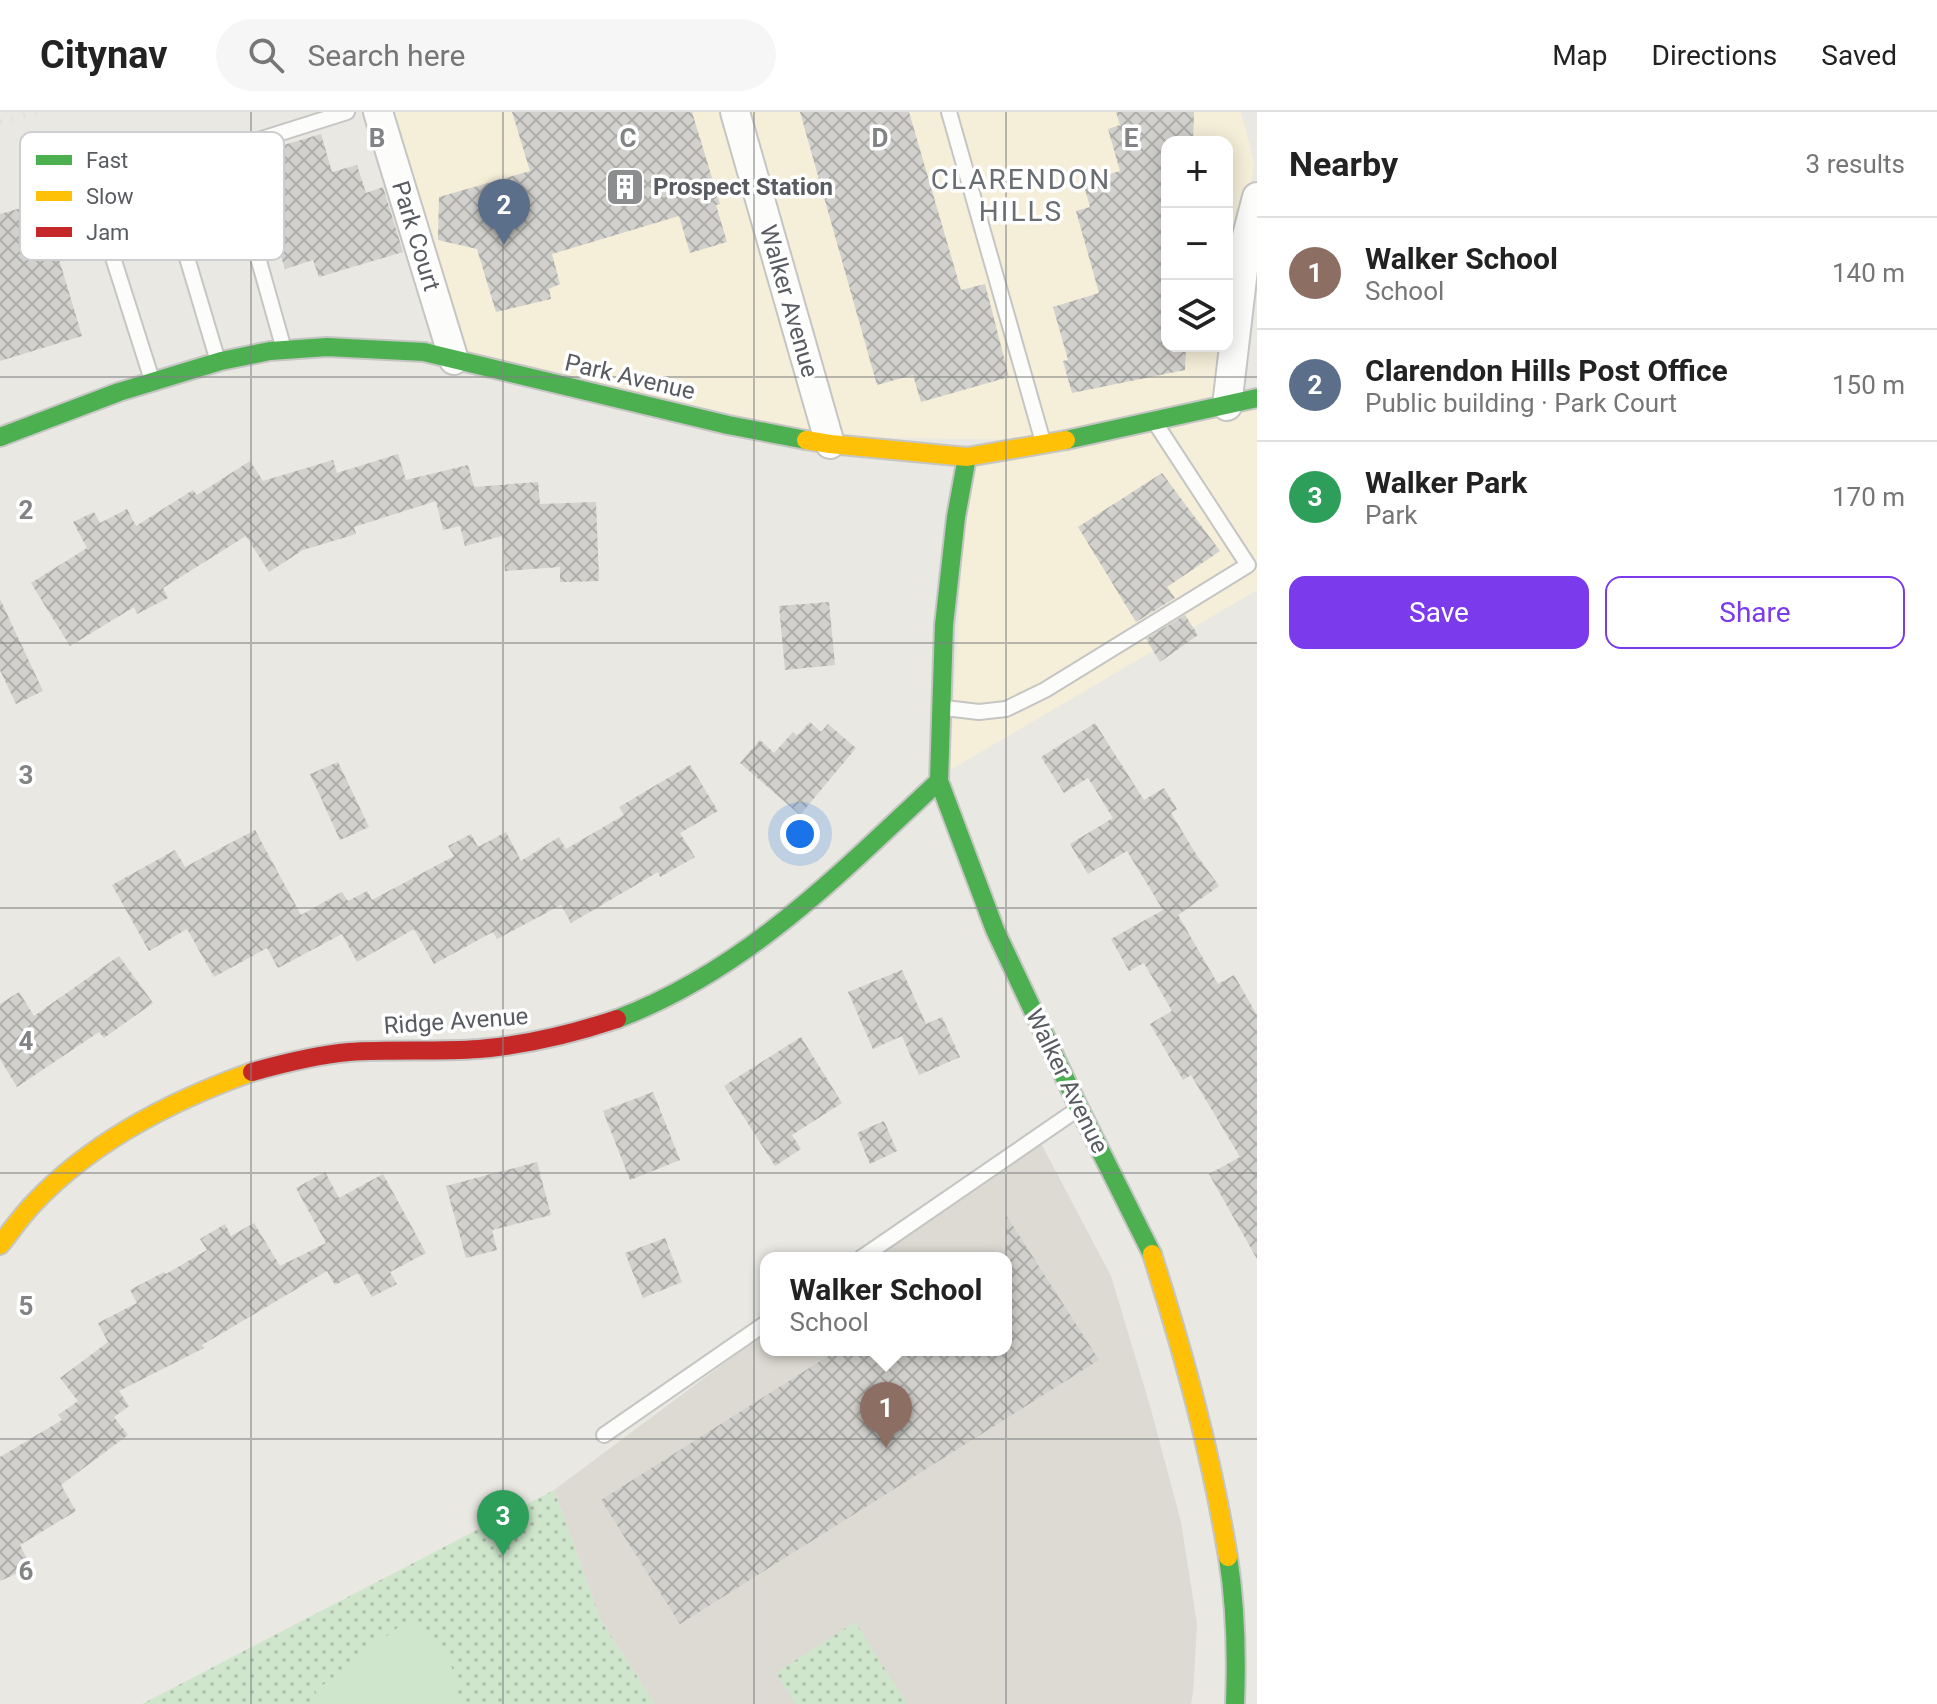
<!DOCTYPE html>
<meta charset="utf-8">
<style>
:root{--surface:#fff;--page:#f6f6f6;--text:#222;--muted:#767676;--line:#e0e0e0;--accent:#7c3aed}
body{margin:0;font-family:Roboto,sans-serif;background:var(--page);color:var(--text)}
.controls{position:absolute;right:24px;top:24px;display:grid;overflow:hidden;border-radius:16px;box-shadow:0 4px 20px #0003}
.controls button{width:72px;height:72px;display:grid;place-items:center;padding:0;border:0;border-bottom:2px solid var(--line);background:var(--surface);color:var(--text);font:40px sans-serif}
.you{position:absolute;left:800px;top:722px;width:28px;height:28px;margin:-20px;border:6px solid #fff;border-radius:50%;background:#1a73e8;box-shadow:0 0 0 12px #1a73e833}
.badge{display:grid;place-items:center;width:52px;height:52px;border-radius:50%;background:var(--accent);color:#fff;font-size:26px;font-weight:700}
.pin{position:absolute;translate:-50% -66px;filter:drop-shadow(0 2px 4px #0008)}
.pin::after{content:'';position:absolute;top:42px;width:28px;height:24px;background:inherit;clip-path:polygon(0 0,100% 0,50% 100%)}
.popup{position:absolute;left:760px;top:1140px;width:252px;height:104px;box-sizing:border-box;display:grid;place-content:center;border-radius:16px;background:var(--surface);filter:drop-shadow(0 2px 6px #0005);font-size:26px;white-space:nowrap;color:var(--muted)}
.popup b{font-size:30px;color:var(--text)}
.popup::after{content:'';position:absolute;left:50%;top:100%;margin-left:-16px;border:16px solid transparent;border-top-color:var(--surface)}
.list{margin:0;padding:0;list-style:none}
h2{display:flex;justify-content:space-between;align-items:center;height:104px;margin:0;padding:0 32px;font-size:34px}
h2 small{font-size:26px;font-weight:400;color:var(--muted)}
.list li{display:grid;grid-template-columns:52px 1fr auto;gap:24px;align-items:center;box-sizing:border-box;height:112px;padding:0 32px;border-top:2px solid var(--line)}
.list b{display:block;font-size:30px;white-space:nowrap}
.list p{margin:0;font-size:26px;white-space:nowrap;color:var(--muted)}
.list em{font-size:26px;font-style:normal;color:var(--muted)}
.actions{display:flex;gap:16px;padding:24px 32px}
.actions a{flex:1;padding:18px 0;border:2px solid var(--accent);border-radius:16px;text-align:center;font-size:28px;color:var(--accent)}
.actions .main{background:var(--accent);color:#fff}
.icon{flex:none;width:44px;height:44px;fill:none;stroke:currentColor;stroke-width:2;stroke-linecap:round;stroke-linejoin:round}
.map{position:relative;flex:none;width:1257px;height:1592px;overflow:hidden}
header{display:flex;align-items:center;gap:48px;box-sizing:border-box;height:112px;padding:0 40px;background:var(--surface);border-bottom:2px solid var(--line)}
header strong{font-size:38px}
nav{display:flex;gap:44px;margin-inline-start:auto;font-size:28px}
.search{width:560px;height:72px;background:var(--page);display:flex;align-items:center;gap:20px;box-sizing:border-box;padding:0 28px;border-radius:44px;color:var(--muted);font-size:30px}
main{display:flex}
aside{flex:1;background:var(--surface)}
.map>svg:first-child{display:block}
.commercial{fill:#f5efd9;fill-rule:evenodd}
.education{fill:#dcdad2}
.park{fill:url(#park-dots)}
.pitch{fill:#cfe6cc}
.building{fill:url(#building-cross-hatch)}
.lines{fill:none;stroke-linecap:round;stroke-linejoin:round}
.lane-casing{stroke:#c5c5c3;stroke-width:18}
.street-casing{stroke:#c5c5c3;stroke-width:32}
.fast-casing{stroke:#c5c6c4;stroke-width:22}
.slow-casing{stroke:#c5c6c4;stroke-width:22}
.jam-casing{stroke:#c5c6c4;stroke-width:22}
.lane{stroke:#fcfcfb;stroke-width:14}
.street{stroke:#fcfcfb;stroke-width:28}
.fast{stroke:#4caf50;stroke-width:18}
.slow{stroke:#ffc107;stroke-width:18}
.jam{stroke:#c62828;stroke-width:18}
.rail{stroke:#e1e1e0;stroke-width:6;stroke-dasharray:2 10;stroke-linecap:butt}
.grid{fill:none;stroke:#818385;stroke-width:2;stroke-opacity:0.55}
.labels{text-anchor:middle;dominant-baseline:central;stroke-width:7;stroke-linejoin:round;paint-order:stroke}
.poi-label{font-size:24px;font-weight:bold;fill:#585c61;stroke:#fff;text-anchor:start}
.street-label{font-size:24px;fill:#585c61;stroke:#fff}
.quarter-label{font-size:28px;letter-spacing:2px;fill:#696e73;stroke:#fff}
.key{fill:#fff;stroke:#cdced0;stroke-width:2}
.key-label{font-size:22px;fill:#585c61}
.grid-label{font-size:26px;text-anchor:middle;font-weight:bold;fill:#818385;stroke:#fff;stroke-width:7;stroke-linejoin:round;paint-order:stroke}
</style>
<header>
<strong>Citynav</strong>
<div class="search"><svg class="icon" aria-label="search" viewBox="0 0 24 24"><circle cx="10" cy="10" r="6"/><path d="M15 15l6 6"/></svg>Search here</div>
<nav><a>Map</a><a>Directions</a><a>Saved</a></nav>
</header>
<main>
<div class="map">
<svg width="1257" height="1592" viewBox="0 0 1257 1592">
<defs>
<pattern id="park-dots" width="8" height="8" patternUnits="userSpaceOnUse" patternTransform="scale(2)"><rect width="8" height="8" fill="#cfe6cc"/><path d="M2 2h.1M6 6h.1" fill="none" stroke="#abbea9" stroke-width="1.8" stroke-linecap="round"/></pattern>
<pattern id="building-cross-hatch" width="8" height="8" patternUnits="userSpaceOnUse" patternTransform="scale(2)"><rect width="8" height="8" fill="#d2d1cd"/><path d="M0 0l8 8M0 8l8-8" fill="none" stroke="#adadaa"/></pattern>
</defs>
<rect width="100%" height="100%" fill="#e9e8e2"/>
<!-- commercial -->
<g class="commercial">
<path d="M397,0H727L818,321L460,242L387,3Z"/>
<path d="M744,0H1241L1254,50L1222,286L1037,328L835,325ZM1167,30H1227V234H1167Z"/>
<path d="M1257,294V478L950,658L967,353Z"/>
</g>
<!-- education -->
<path class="education" d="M1035,1020L1111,1164L1150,1294L1181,1410L1197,1512L1193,1581L1191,1592H655L601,1509L554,1378L766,1220V1238H1006V1146H866Z"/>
<!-- park -->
<g class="park">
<path d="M554,1378L601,1509L655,1592H142Z"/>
<path d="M855,1510L907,1592H796L776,1561Z"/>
</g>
<!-- pitch -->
<path class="pitch" d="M401,1513L421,1515L441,1537L456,1563L458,1592H323L315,1579Z"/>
<!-- building -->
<g class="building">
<path d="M512,0H692L720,92L716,93L727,130L690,141L679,104L552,142L560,172L549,177L551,187L496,200L477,137L438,128L439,85L530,59Z"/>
<path d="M800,0H909L961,178L985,172L1009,265L921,290L913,263L877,273Z"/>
<path d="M1116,0H1194L1193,30H1167V234H1186L1185,258L1072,281L1063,249L1068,248L1053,195L1099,181L1076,99L1090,95L1083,70L1120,59L1108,17L1120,13Z"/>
<path d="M321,22L332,60L357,53L366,81L383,75L403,140L319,165L313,148L285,157L250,43Z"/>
<path d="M42,90L82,224L0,249V102Z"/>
<path d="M398,342L406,368L468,353L474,375L538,370L540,392L596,390L599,469L560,470V455L505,459L502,424L465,434L460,414L443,418L436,389L354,415L356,422L303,438L269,460L246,424L163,476L168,486L137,502L134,495L70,534L31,471L87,436L73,410L94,400L100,411L127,397L136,414L193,378L197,383L250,349L263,369L333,348L337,361Z"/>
<path d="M1162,361L1220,439L1167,475L1175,486L1136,510L1078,415Z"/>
<path d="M0,487L43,579L16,592L0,558Z"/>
<path d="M829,490L835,553L785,558L779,494Z"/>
<path d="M1185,503L1198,523L1160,550L1146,527Z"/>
<path d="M810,610L821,620L828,612L856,636L800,703L740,651L760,628L774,641L793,620L797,624Z"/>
<path d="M1095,611L1144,688L1164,676L1177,697L1171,701L1196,742L1219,774L1178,803L1218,872L1234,863L1257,903V1147L1209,1062L1240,1045L1191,963L1183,968L1150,912L1172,899L1144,851L1129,859L1111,827L1163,798L1127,739L1088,762L1070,732L1113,706L1088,666L1064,681L1041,645Z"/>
<path d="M338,650L369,715L340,728L310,662Z"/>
<path d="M690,653L718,699L680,721L695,745L660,765L658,760L571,811L561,793L497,827L493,820L434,852L414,817L357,850L342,822L278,856L267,836L214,865L187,817L149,839L112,773L175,738L185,755L255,718L301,803L342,780L348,789L367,779L372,788L454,744L448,734L471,722L478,735L506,720L521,749L559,725L566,737L624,703L619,695Z"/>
<path d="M119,844L153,891L104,926L99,920L17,975L0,947V892L19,880L34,904Z"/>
<path d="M902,858L926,912L942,905L960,945L919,963L902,924L873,937L848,880Z"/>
<path d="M801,925L842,991L792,1023L801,1037L775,1054L724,974Z"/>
<path d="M653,980L680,1048L630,1068L603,999Z"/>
<path d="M884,1009L897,1039L870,1052L857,1021Z"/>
<path d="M537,1050L551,1103L492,1118L497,1138L466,1146L446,1074Z"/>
<path d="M325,1060L339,1086L383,1062L426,1141L390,1160L397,1172L372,1185L358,1161L335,1173L327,1159L202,1233L204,1236L119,1279L129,1294L114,1305L128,1323L61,1373L76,1399L20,1433L31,1455L0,1469V1345L62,1308L58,1303L78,1289L60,1266L108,1230L98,1211L137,1191L130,1178L164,1160L166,1162L207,1138L200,1127L225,1112L231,1124L254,1111L280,1154L326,1131L296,1076Z"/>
<path d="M1006,1103L1099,1248L680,1512L601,1388L838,1238H1006Z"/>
<path d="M665,1126L682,1170L643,1186L625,1141Z"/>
</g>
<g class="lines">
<defs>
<g id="lane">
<path d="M949,0L1043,330"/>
<path d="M283,234L257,142L229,56L228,45L230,37L347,0"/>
<path d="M152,268L86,61L156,42L217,246"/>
<path d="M945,596L979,600L1006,597L1045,578L1248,453L1156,312"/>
<path d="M861,1146L1075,999"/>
<path d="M604,1323L766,1211"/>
</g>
<g id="street">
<path d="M378,0L454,248"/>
<path d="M735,0L830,332"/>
<path d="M1227,294L1247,124L1257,85"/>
</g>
<g id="fast">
<path d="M0,325L119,280L221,249L270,239L327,235L424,240L728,313L806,328"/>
<path d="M1066,328L1257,286"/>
<path d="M967,345L956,405L944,513L939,669L995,818L1079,996L1152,1142"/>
<path d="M617,907C747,858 840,761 939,669"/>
<path d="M1228,1445C1236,1496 1237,1541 1235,1592"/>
</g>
<g id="slow">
<path d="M806,328L830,332L967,345L1066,328"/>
<path d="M0,1133C12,1118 22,1103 35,1090C94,1028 173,988 252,960"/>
<path d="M1152,1142C1184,1243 1211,1341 1228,1445"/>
</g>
<path id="jam" d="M252,960C284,951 316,943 349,940C392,937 436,940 479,937C526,933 572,922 617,907"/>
</defs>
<!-- lane casing -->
<use href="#lane" class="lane-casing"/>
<!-- street casing -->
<use href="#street" class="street-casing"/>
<!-- fast casing -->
<use href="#fast" class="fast-casing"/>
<!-- slow casing -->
<use href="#slow" class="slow-casing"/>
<!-- jam casing -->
<use href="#jam" class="jam-casing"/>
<!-- lane -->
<use href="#lane" class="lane"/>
<!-- street -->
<use href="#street" class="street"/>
<!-- fast -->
<use href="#fast" class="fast"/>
<!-- slow -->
<use href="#slow" class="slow"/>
<!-- jam -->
<use href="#jam" class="jam"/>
<!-- rail -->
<path class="rail" d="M0,10L37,0"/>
</g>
<!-- grid -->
<path class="grid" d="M251,0V1592M503,0V1592M754,0V1592M1006,0V1592M0,265H1257M0,531H1257M0,796H1257M0,1061H1257M0,1327H1257"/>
<!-- icons -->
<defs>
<symbol id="building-square" viewBox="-11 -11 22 22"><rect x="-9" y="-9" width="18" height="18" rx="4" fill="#8b8d8e" stroke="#fff"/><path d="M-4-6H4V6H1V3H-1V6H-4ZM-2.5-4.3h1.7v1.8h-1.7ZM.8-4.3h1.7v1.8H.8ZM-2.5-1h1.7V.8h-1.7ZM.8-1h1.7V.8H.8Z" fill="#fff"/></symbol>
</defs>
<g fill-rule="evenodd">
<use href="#building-square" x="603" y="53" width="44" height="44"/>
</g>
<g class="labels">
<!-- poi labels -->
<g class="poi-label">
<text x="653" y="75">Prospect Station</text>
</g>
<!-- street labels -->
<g class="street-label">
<text transform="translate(416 124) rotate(73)">Park Court</text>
<text transform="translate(789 189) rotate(74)">Walker Avenue</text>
<text transform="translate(630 265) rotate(13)">Park Avenue</text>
<text transform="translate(456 909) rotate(-4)">Ridge Avenue</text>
<text transform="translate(1067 969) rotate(64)">Walker Avenue</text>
</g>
<!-- quarter labels -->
<g class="quarter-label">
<text x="1021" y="67">CLARENDON<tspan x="1021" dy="32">HILLS</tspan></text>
</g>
</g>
<!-- legend -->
<rect x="20" y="20" width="264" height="128" rx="12" class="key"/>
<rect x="36" y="43" width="36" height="10" fill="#4caf50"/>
<rect x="36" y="79" width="36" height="10" fill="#ffc107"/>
<rect x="36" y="115" width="36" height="10" fill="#c62828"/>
<g class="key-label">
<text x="86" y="56">Fast</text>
<text x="86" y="92">Slow</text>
<text x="86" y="128">Jam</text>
</g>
<g class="grid-label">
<text x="377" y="35">B</text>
<text x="628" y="35">C</text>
<text x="880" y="35">D</text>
<text x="1131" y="35">E</text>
<text x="26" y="407">2</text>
<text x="26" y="672">3</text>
<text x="26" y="938">4</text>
<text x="26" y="1203">5</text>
<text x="26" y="1468">6</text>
</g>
</svg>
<div class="controls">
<button>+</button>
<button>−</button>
<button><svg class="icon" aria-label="layers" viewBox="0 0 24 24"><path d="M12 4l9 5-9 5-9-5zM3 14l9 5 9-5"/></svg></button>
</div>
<div class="you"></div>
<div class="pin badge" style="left:886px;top:1336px;background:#8d6e63">1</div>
<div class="popup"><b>Walker School</b>School</div>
<div class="pin badge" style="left:504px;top:133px;background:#5c6f8a">2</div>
<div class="pin badge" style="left:503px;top:1444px;background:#2e9e5b">3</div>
</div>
<aside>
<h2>Nearby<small>3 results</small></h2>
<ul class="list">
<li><span class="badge" style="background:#8d6e63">1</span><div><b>Walker School</b><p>School</p></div><em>140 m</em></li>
<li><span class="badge" style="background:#5c6f8a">2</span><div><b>Clarendon Hills Post Office</b><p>Public building · Park Court</p></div><em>150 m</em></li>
<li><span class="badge" style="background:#2e9e5b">3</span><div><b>Walker Park</b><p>Park</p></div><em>170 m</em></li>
</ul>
<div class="actions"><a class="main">Save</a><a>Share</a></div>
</aside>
</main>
